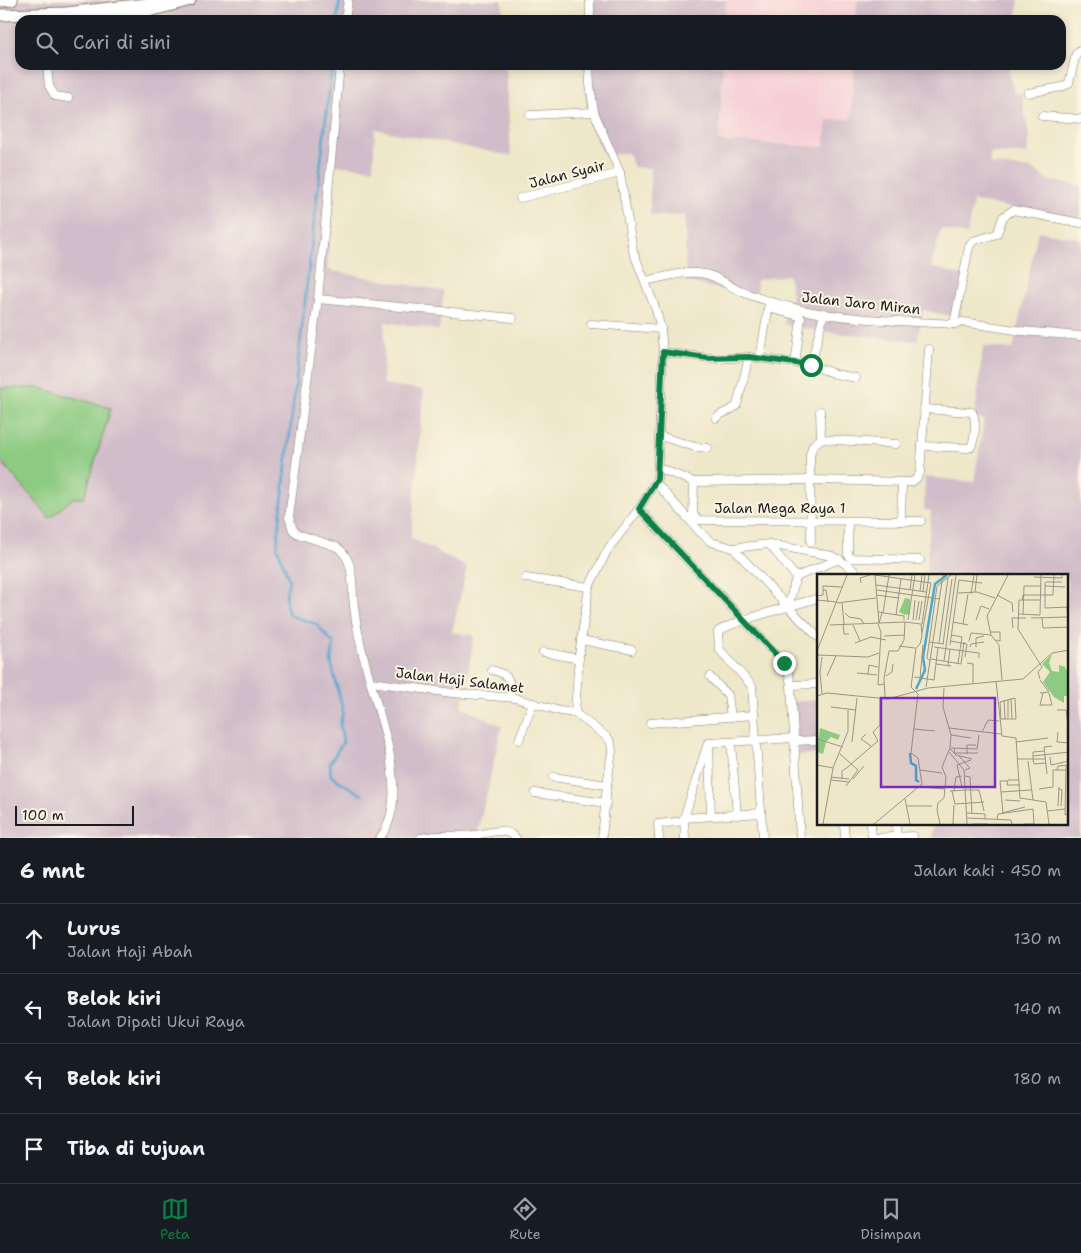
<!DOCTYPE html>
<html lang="id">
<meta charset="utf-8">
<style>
:root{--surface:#171b24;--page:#242831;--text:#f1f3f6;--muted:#9ea1a6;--line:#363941;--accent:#0b8043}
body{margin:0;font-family:"Shantell Sans",sans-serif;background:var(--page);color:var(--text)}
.scale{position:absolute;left:15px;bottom:12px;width:119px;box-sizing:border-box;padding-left:5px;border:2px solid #1c1c1c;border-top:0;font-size:14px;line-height:18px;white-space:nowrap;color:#1c1c1c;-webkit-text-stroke:4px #fcf5e5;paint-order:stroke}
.stop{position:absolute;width:15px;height:15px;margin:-11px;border:4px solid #0b8043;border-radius:50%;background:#fff}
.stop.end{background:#0b8043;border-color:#fff;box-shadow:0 1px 5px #0008}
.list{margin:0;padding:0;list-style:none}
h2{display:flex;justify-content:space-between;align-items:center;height:65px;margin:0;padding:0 20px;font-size:21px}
h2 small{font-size:16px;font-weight:400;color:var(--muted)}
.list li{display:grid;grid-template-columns:32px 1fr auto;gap:15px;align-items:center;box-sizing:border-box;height:70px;padding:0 20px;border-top:1px solid var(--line)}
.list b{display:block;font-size:19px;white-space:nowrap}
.list p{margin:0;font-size:16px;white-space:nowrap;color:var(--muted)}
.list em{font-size:16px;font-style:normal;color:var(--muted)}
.icon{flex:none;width:28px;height:28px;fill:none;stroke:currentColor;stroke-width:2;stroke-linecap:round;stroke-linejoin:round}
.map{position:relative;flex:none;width:1081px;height:838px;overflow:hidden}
.search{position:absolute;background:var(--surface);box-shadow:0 2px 8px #0003;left:15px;right:15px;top:15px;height:55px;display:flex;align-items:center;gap:12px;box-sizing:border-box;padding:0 18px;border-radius:15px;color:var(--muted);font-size:19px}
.sheet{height:345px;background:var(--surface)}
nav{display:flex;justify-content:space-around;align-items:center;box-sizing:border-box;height:70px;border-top:1px solid var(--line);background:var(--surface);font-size:14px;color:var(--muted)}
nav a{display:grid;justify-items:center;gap:2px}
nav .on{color:var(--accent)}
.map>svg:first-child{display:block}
.built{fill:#f6cfd6}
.industrial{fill:#d1bdc9}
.green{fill:#8dcb82;stroke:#54744f}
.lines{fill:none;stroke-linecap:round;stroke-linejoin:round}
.stream{stroke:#50a7cd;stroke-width:2.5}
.minor-casing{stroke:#858272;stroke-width:9}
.highway-casing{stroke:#858272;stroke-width:13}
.minor{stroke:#fff;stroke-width:8}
.highway{stroke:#fff;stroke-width:11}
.route{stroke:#0b8043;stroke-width:6}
.labels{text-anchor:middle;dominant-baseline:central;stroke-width:4;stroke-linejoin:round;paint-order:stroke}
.street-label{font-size:14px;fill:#1c1c1c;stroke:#fcf5e5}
.inset-river{fill:none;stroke:#50a7cd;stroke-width:2.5}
.inset-road{fill:none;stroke:#9a9684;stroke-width:1}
.view{fill:#7b2cbf;fill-opacity:0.15;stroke:#7b2cbf;stroke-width:2.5}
.inset-edge{fill:none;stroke:#1c1c1c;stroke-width:2.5}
</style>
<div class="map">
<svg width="1081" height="838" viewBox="0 0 1081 838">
<rect width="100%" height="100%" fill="#fcf5e5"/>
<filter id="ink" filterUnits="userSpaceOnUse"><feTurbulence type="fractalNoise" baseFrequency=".02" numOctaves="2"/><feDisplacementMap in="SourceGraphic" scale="10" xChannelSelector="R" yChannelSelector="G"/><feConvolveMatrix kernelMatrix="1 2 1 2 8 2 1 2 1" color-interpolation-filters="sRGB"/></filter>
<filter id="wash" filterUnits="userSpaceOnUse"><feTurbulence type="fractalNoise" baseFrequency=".0096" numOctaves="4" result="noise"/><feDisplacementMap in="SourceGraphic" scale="20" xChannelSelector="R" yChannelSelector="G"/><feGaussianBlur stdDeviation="1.12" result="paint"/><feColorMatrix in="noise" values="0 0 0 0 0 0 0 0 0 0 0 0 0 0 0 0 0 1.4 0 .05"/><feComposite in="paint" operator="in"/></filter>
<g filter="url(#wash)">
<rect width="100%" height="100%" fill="#eee7c9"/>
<!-- built -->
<g class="built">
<path d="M726,0H857L856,20H725Z"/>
<path d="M723,65H854L851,120L824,147L719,141Z"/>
</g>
<!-- industrial -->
<g class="industrial">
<path d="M0,0H502L504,20H20V65H506L511,156L375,129L373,169L335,165L327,270L444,291L439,330L385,322L383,384L424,390L411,538L467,567L452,632L474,636L462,707L502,726L478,831L439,838H0Z"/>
<path d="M588,0H726L725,20H588Z"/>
<path d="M857,0H1019L1016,20H856Z"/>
<path d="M586,65H723L719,141L824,147L827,120L851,119L854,65H1010L1009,74L1014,93H1021L1029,135L1027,154L990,153V164L1032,169L1051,181L1081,186V217H1061L973,201L967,235L941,229L931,267L967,277L959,318L923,310L917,341L819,331L784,324L792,295L788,275L756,280L758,300L724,290L686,282L685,216H650V168L634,167L628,153L604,155L590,124L585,89Z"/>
<path d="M1038,231L1081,239V838H932V824H1067V576L926,575L931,511L924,509L925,477L974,482L984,420L975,417L983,346L1013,349Z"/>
<path d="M818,700V754L798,755L794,702Z"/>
</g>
<!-- green -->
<path class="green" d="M1,388H40L111,408L84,498H73L50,518L0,460Z"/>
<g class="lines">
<!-- stream -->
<g class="stream">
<path d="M337,20L340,0"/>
<path d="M332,65L277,546L289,580L285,599L289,615L316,624L334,644L331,662L343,711L340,725L343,742L330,763L331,776L362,795"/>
</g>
</g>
</g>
<g filter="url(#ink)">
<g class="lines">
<defs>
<g id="minor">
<path d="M345,20L348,0"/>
<path d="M590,20V0"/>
<path d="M47,65L49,86L55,96L68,98"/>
<path d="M340,65L318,299L289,517L293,530L298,534L337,547C353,558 352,578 353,596C356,638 370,679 381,719C386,736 391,754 392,772C395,794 394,819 380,838"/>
<path d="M589,65L590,85L594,112L620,173L633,251L656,310L661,329L663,352L657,479L639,509L608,549L589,587L579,655L575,713L608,738L611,743L612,751L607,785L602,838"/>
<path d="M1028,93L1062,87L1069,83L1076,54L1081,49"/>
<path d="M530,115L594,112"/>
<path d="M1042,116L1081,119"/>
<path d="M520,198L620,173"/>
<path d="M645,281C662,278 681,271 698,273C715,274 725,284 740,291C759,299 781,305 802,310C851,320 903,321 954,324L963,322L1022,331L1081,336"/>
<path d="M318,299L513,318"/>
<path d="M768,308L799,316L801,318L796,357"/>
<path d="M591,324L661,329"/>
<path d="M954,324L969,247L973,241L997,234L1003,217L1013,210L1081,223"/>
<path d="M663,352L718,359L749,357L811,365L835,374L856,378"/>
<path d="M761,352L769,304"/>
<path d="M811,365L824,313"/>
<path d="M820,411L821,439"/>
<path d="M716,418C722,412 731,412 737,405L749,357"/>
<path d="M660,436L695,447L708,448"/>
<path d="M922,446L968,448L971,447C975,439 977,420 972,412L924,409"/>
<path d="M659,468L694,482L811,480L912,482L917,478L920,473L929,349"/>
<path d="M694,482L693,515L699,520L921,521"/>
<path d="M656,483L701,533L711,542L733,548L769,544L832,556L849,566L860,576"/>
<path d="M639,509L777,656L788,670L791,685L800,838"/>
<path d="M848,521V554L851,558L920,560"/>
<path d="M901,521L902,483"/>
<path d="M811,542L810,455L813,445L821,439L896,444"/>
<path d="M769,544L796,577L839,559"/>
<path d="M733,548L788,607L818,637"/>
<path d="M526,578L589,587"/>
<path d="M788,607L796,577"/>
<path d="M581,640L632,650"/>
<path d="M543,652L579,659"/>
<path d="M492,670C511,675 510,680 510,697"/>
<path d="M710,677L728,695L731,717"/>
<path d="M371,682L452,693L515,698L560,711L575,713"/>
<path d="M791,685L818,684"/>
<path d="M650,723L754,715"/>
<path d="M519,740L533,703"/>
<path d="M794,741L818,740"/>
<path d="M731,742L737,815"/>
<path d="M709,744L711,816"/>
<path d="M553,777L607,785"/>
<path d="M535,793L606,803"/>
<path d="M684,818L761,813"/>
<path d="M844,824L845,838"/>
<path d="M871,824L872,838"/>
<path d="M896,824L897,837"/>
<path d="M421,838C439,834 457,837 475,835C485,834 493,830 502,831C508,832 512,834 516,838"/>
<path d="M659,838L658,824L684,821"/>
<path d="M685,838L684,818L708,743L794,738"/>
<path d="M763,838L752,686L719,649L718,632C726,623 802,603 818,598"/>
<path d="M872,838L913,836"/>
</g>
<g id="highway">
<path d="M0,1L12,0"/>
<path d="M0,15L66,13L147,4L162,0"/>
<path d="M81,15C117,21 155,10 190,0"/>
</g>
</defs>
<!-- minor casing -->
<use href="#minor" class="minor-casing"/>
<!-- highway casing -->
<use href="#highway" class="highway-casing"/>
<!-- minor -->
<use href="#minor" class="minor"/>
<!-- highway -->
<use href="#highway" class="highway"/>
</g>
</g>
<g class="lines" filter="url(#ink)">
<!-- route -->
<path class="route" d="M784,663L639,509L657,479L663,352L708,358L749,357L811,365"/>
</g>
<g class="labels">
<!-- street labels -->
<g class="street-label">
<text transform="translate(567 174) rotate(-14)">Jalan Syair</text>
<text transform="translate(861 303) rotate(6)">Jalan Jaro Miran</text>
<text x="780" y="508">Jalan Mega Raya 1</text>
<text transform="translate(460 680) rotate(7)">Jalan Haji Salamet</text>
</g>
</g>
<!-- overview -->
<g transform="translate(817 574)">
<rect width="251" height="251" fill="#eee7c9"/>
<path d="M88,24L93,25V40L88,41L82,38ZM235,80L232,89L235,97L242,98V91L248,93L251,100L252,122H247V129L237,123L226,108L233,98L225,90ZM3,154L23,161L21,166L14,163L9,168L6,180L0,178Z" fill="#8dcb82"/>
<path class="inset-river" d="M99,115L108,96L106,83L118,10L130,1M93,179L94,189L99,192V206L102,208"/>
<path class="inset-road" d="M217,3L245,4V1M142,6L165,9M228,8V34L252,33M229,8H245M44,9L43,4L53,1M59,11L109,18M228,12L248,13M6,16H9L11,28M60,16L123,25M93,16L95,1M103,17L105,1M106,18L108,1M158,18L160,1M141,19L160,18L178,24M154,20L157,1M59,21L82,24M180,21L195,29L196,38M0,22L6,21V12L25,13M0,26L20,28M205,26L206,21H236L237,1M20,29L59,24M25,29L27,50M61,38L87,42V46M28,39L32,43L44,45L47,50M65,39L62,49L58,1L114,9L105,59M66,39L72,1M201,40L223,41L224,1M206,40L207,12H224M79,41L84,5M214,44L251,43L250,33M225,44L226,54L252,53M91,46L98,1M96,46L98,26M99,46L102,27M102,46L105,27M159,46L164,32L172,35M136,48L151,51M26,50L27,60H32M61,50L64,58L61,111L67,110M105,50L112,1M146,50L151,20M13,51L88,48L104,50L105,62L103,70L99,74L94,113L101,120L94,179L101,184L105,210L57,250M36,51L43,67M196,54L195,44H209M174,58H183V67L179,66M134,61L145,63L141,89M67,62L88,61M133,67L150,70L148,83M152,67L154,59L174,61M112,68L127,70M38,69L54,63L69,66M122,69L131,4M126,70L135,5M133,71L142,6M82,72L98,74M117,73L162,79V84M153,73L154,70L167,68M159,73V64L167,62M0,77L30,1M0,81L51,83L62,79M114,85L144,90L147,68M113,87L110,84L120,12L134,1M127,87L139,1M150,89L156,90V109M119,90L134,92M131,92L133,75M40,99L60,101M51,100L52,91L61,93M10,102L19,82M69,102L75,98L76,90M97,103L117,106L121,73M103,104L106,71M223,105L221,98L225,93L201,55L202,26H223M185,106L182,71L174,61L170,42L191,1M179,107L185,162L199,164L203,224L229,228L232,250M109,113L126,1M223,119L232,118L223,106M226,119L223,131H235L232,119M5,120L3,98L5,83M0,122L10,119L71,125L111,114L206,105L235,79L252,76M68,123L67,104L72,77H81L87,66L88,48M194,124L195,145M198,124L199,145H184L183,128ZM191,125V144M187,126L188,145M14,133L39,136M240,136H249L251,150M132,154L184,160M97,155L118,157M165,158L171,146L182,147M241,158L240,168L252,169M49,160L44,165L54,172M134,161L154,164M0,165L26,173M35,168L40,124M199,168L231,164M134,174L160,175L162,161M133,175L139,181L155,185M137,175L138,179H161M228,177L216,178V186L217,190L229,189M132,178L147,196L150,250M23,180L41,196L29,212M150,180V171H159M142,182L153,194L148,196M216,182L252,178M233,183L234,191L252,187M200,185H229M211,187L216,226M34,190L61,167L56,158L63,151V125M0,191L16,194M249,192L248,241L252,240M103,196L125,199M240,196L241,192L252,191M230,200L227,173L235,172M148,202L153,203L155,240M14,203L32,205M25,205V197L35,190M36,205L47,192M14,206L32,208M202,206H191L190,211H203M104,213L127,215M145,213L140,191L154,186M222,215L236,213V196H249M241,215L245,216L244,232M149,216H162L167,237M133,217L149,216M135,217L138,230L167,228M137,217L139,203L145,202M184,218L214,216M88,225L93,250M188,226L203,227M89,232H115M241,232L242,213M231,237L248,235M150,239L168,240V245M185,239L208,233M186,239L183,207H190M150,244L194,246L195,250M180,245L181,240L216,235L217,250H207M6,250L16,194L31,157V136M123,250L120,236L121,229L127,224L129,203L125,193L133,174L134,161L126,133L127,114M136,250L137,231M155,250H171"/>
<path class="view" d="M64,124H178V213H64Z"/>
<rect width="251" height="251" class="inset-edge"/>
</g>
</svg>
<div class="scale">100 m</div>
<div class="stop" style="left:811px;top:365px"></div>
<div class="stop end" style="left:784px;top:663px"></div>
<div class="search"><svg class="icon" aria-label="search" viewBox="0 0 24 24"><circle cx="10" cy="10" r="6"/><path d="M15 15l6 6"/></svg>Cari di sini</div>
</div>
<section class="sheet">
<h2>6 mnt<small>Jalan kaki · 450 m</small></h2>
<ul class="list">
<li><svg class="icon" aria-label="ahead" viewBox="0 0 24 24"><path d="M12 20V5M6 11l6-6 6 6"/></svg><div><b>Lurus</b><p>Jalan Haji Abah</p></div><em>130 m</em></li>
<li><svg class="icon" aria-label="left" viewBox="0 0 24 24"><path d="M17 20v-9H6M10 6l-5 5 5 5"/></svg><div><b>Belok kiri</b><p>Jalan Dipati Ukui Raya</p></div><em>140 m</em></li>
<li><svg class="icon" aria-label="left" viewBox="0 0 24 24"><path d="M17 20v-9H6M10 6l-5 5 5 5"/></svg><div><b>Belok kiri</b></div><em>180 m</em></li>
<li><svg class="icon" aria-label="arrive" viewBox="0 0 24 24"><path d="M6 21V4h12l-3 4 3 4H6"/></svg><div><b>Tiba di tujuan</b></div></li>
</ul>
</section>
<nav>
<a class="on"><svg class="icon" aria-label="map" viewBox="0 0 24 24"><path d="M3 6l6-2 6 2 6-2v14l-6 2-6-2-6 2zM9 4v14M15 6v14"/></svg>Peta</a>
<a><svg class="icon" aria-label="directions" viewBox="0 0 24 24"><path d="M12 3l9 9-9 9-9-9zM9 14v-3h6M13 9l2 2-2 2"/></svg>Rute</a>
<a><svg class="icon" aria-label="saved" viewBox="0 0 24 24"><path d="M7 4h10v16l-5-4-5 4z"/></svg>Disimpan</a>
</nav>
